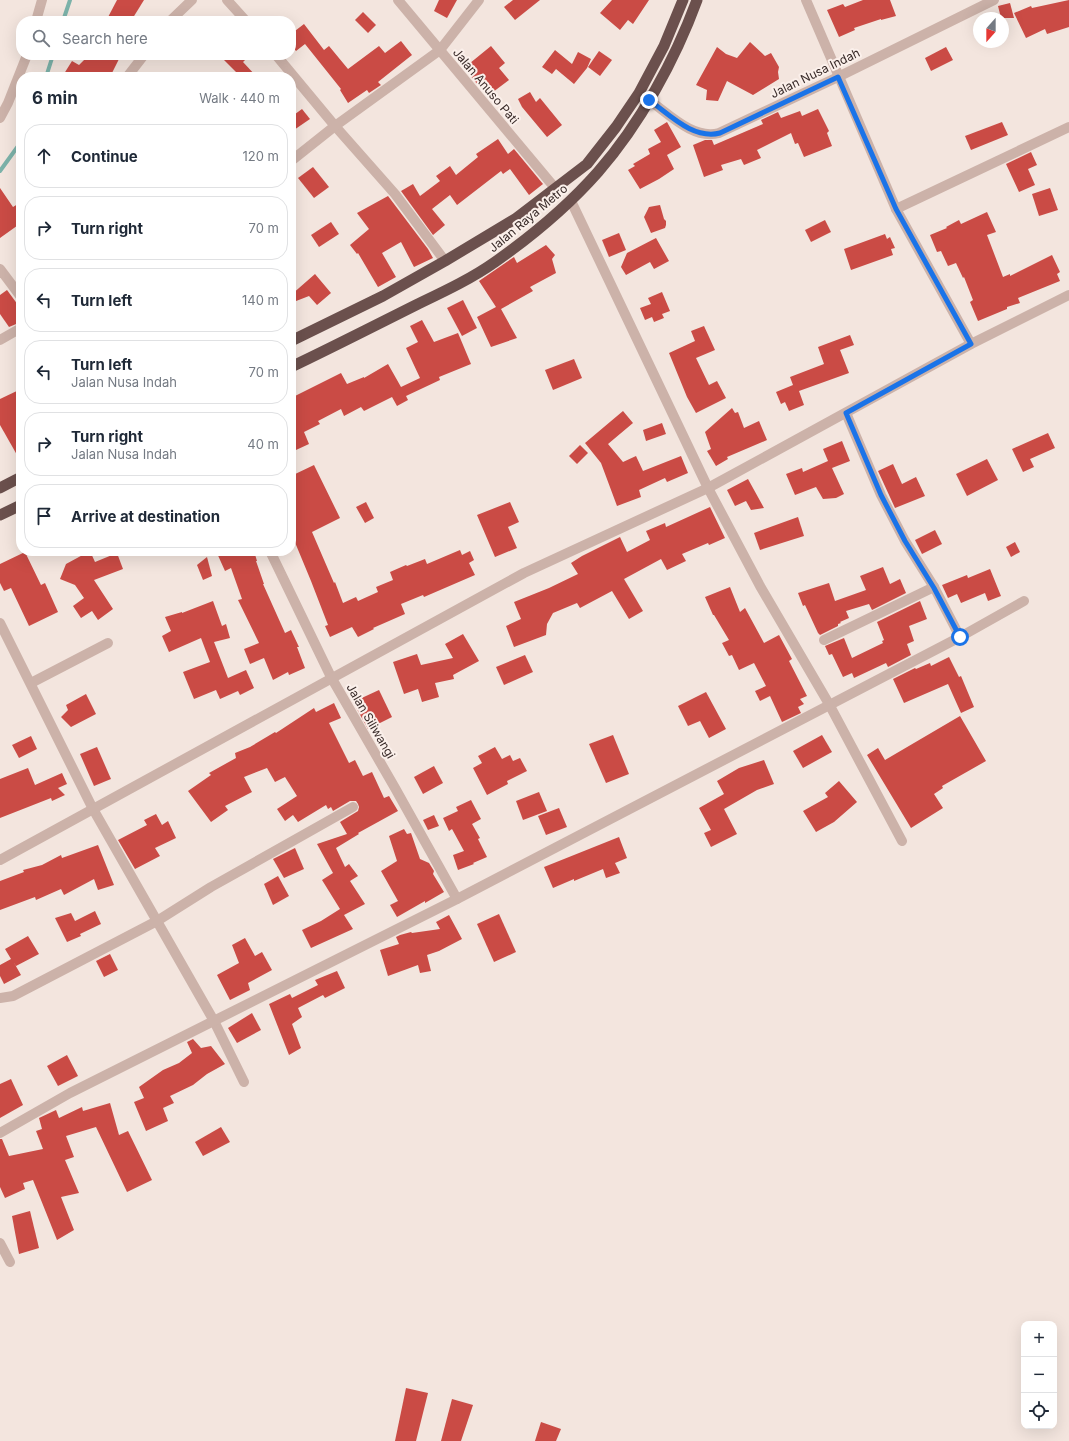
<!DOCTYPE html>
<meta charset="utf-8">
<style>
:root{--surface:#fff;--page:#f6f6f7;--text:#1f2937;--muted:#747a83;--line:#e0e1e3}
body{margin:0;font-family:Inter,sans-serif;background:var(--page);color:var(--text)}
.controls{position:absolute;right:12px;bottom:12px;display:grid;overflow:hidden;border-radius:8px;box-shadow:0 4px 16px #0002}
.controls button{width:36px;height:36px;display:grid;place-items:center;padding:0;border:0;border-bottom:1px solid var(--line);background:var(--surface);color:var(--text);font:20px sans-serif}
.compass{position:absolute;left:973px;top:12px;width:36px;height:36px;border-radius:50%;background:var(--surface);box-shadow:0 4px 16px #0002;rotate:201deg}
.stop{position:absolute;width:12px;height:12px;margin:-9px;border:3px solid #1a73e8;border-radius:50%;background:#fff}
.stop.end{background:#1a73e8;border-color:#fff;box-shadow:0 1px 4px #0008}
.list{margin:0;padding:0;list-style:none}
h2{display:flex;justify-content:space-between;align-items:center;height:52px;margin:0;padding:0 16px;font-size:17px}
h2 small{font-size:13px;font-weight:400;color:var(--muted)}
.list li{display:grid;grid-template-columns:26px 1fr auto;gap:12px;align-items:center;box-sizing:border-box;height:64px;margin:0 8px 8px;padding:0 8px;border:1px solid var(--line);border-radius:16px}
.list b{display:block;font-size:15px;white-space:nowrap}
.list p{margin:0;font-size:13px;white-space:nowrap;color:var(--muted)}
.list em{font-size:13px;font-style:normal;color:var(--muted)}
.icon{flex:none;width:22px;height:22px;fill:none;stroke:currentColor;stroke-width:2;stroke-linecap:round;stroke-linejoin:round}
.map{position:relative;flex:none;width:1069px;height:1441px;overflow:hidden}
.search{position:absolute;background:var(--surface);box-shadow:0 4px 16px #0002;left:16px;top:16px;width:280px;height:44px;display:flex;align-items:center;gap:10px;box-sizing:border-box;padding:0 14px;border-radius:16px;color:var(--muted);font-size:15px}
.panel{position:absolute;background:var(--surface);box-shadow:0 4px 16px #0002;left:16px;top:72px;width:280px;height:484px;border-radius:16px}
.map>svg:first-child{display:block}
.lines{fill:none;stroke-linecap:round;stroke-linejoin:round}
.stream{stroke:#7cb2a9;stroke-width:4}
.building{fill:#ca4b45}
.minor{stroke:#ccb2a9;stroke-width:10}
.trunk{stroke:#6b504d;stroke-width:11}
.route{stroke:#1a73e8;stroke-width:5}
.labels{text-anchor:middle;dominant-baseline:central;stroke-width:4;stroke-linejoin:round;paint-order:stroke}
.street-label{font-size:12px;fill:#392b29;stroke:#fbf0eb}
</style>
<div class="map">
<svg width="1069" height="1441" viewBox="0 0 1069 1441">
<rect width="100%" height="100%" fill="#f3e5de"/>
<g class="lines">
<!-- stream -->
<g class="stream">
<path d="M63,21L70,0"/>
<path d="M46,77L53,55"/>
<path d="M0,171L21,142"/>
</g>
</g>
<!-- building -->
<g class="building">
<path d="M117,0H144L131,21H106Z"/>
<path d="M439,0H457L447,18L434,11Z"/>
<path d="M513,0H540L515,20L504,7Z"/>
<path d="M612,0H649L633,24L628,20L620,30L600,13Z"/>
<path d="M863,0H890L896,16L881,20V19L854,28L855,30L839,37L827,10L843,4L845,7Z"/>
<path d="M1069,0V27L1047,34L1045,29L1026,38L1014,13L1031,6L1032,8Z"/>
<path d="M1010,3L1014,18H1001L998,6Z"/>
<path d="M363,12L376,25L368,33L355,20Z"/>
<path d="M304,24L324,50L329,46L348,69L379,46L385,53L401,41L412,55L378,82L381,85L369,93L367,90L348,103L340,90L341,89L305,44L296,51L291,45V34Z"/>
<path d="M750,42L765,56L771,53L779,67L778,72L779,79L753,95L727,81L718,101L706,100L707,90L696,85L717,47L726,54L737,58Z"/>
<path d="M491,46L505,63L499,68L509,80L493,92L484,80L478,85L464,68Z"/>
<path d="M946,47L953,60L931,71L925,58Z"/>
<path d="M555,50L572,64L578,52L591,59L587,68L574,84L556,69L552,74L542,67Z"/>
<path d="M599,51L612,60L600,76L588,67Z"/>
<path d="M89,55H121L110,77H62L72,61L79,65Z"/>
<path d="M219,55H250L243,62L257,77H241Z"/>
<path d="M530,92L536,102L540,98L562,125L547,137L522,107L518,99Z"/>
<path d="M302,109L310,119L291,132V117Z"/>
<path d="M818,109L829,131L827,133L832,146L804,157L798,143L795,144L791,133L757,150L761,158L744,165L741,159L721,165L723,170L704,177L693,145L705,140H712L714,145L763,124L761,120L778,112L781,118L800,111L802,116Z"/>
<path d="M667,122L681,147L667,155L674,169L659,179L640,189L628,170L635,166L633,164L650,154L648,149L661,142L654,130Z"/>
<path d="M1002,122L1008,135L971,150L965,136Z"/>
<path d="M498,139L508,154L514,149L543,184L529,195L510,169L503,174L501,171L457,205L450,195L432,209L445,225L433,235L401,191L413,184L420,196L440,181L436,176L450,166L456,175L478,157L476,154Z"/>
<path d="M1031,152L1037,165L1028,169L1035,185L1019,192L1006,164Z"/>
<path d="M313,167L329,187L314,198L298,178Z"/>
<path d="M0,188L13,207L21,202V223L0,238Z"/>
<path d="M1050,188L1058,210L1039,216L1032,194Z"/>
<path d="M388,196L428,249L433,258L414,267L401,242L382,253L396,277L378,287L358,253L357,254L350,245L369,229L357,213Z"/>
<path d="M660,205L664,219L666,221V225L665,228L651,233L644,217L649,207Z"/>
<path d="M987,212L996,232L987,235L1003,277L1010,274V276L1052,255L1060,272L1057,274L1060,281L1018,298L1020,303L1007,307V309L978,321L970,302L973,300L964,277L963,278L956,263L948,266L941,251L937,252L930,235L947,228L946,227L959,220L961,224Z"/>
<path d="M825,220L831,232L811,242L805,230Z"/>
<path d="M331,222L339,234L319,247L311,235Z"/>
<path d="M619,233L626,250L609,257L602,240Z"/>
<path d="M885,234L887,239L890,237L895,248L891,249L893,255L851,270L844,249Z"/>
<path d="M656,238L669,261L654,269L650,262L626,275L621,267L627,253Z"/>
<path d="M546,245L555,255L552,259L556,273L530,287L533,291L501,309L517,338L491,347L477,317L496,307L479,281L514,257L517,263Z"/>
<path d="M315,274L331,293L317,305L309,296L291,303V295Z"/>
<path d="M7,290L21,309V322L9,327L0,314V295Z"/>
<path d="M662,292L670,311L662,314L664,318L654,322L652,317L645,320L640,308L651,304L648,298Z"/>
<path d="M463,300L477,328L462,336L447,308Z"/>
<path d="M422,320L434,342L458,333L471,364L439,377L440,380L406,396L408,400L397,406L392,397L364,411L361,407L344,416L341,409L318,421L320,424L304,432L309,444L296,450L291,437V398L341,373L347,384L364,377V378L388,364L401,387L420,378L406,348L418,342L410,326Z"/>
<path d="M704,326L715,350L696,358L709,385L717,381L726,398L696,413L687,397L669,353L695,341L691,331Z"/>
<path d="M850,335L854,345L840,350L849,373L799,391L804,405L789,411L785,402L781,404L776,392L793,385L790,377L824,364L818,347Z"/>
<path d="M574,359L582,378L553,390L545,370Z"/>
<path d="M21,389V462L0,425V399Z"/>
<path d="M732,408L735,413L738,412L744,428L759,421L767,440L727,457L728,459L716,466L707,451L711,449L705,432Z"/>
<path d="M623,411L633,423L608,444L623,462L636,456L643,471L681,456L688,473L667,482L665,478L639,490L641,497L617,506L601,463L585,443Z"/>
<path d="M662,423L666,434L646,441L643,430Z"/>
<path d="M1048,433L1055,448L1030,459L1034,467L1023,472L1012,449Z"/>
<path d="M842,441L850,461L832,468L844,494L836,498L823,499L816,487L795,495L786,474L802,468L803,472L828,461L823,449Z"/>
<path d="M580,445L588,453L577,464L569,456Z"/>
<path d="M987,459L998,480L967,496L956,474Z"/>
<path d="M893,464L902,484L916,477L925,496L895,508L878,471Z"/>
<path d="M314,465L340,518L312,532L334,583L335,582L343,603L356,597L358,601L378,592L376,587L393,580L390,572L406,565L407,566L425,559L427,564L460,550L462,555L470,551L474,560L469,563L475,575L424,597L423,595L401,604L405,614L373,628L374,629L358,637L352,627L330,637L325,626L328,625L311,581L294,540L291,541V476Z"/>
<path d="M748,479L764,508L751,510L746,501L735,506L727,490Z"/>
<path d="M366,502L374,518L365,523L356,507Z"/>
<path d="M510,502L519,522L508,527L517,548L495,557L477,515Z"/>
<path d="M710,507L725,538L709,545L708,543L682,554L686,561L667,570L661,559L624,579L643,611L629,619L612,591L580,608L577,603L553,613L547,624L546,635L514,647L506,626L521,619L514,602L549,588L578,574L571,563L582,556L620,537L627,552L650,540L646,531L665,523L666,527Z"/>
<path d="M798,517L804,536L760,550L754,533Z"/>
<path d="M935,530L942,544L922,554L915,540Z"/>
<path d="M1015,542L1020,552L1011,557L1006,547Z"/>
<path d="M90,551L95,562L117,553L123,569L94,580L113,609L98,620L92,611L81,618L73,606L84,598L75,585L60,579L66,564Z"/>
<path d="M216,551H254L257,561H256L264,584H263L285,633L291,630L299,647H297L305,668L289,675L288,672L273,680L264,658L250,664L244,649L259,643L238,600L242,599L231,568L225,571Z"/>
<path d="M25,552L41,585L45,583L58,612L29,626L11,588L4,591L0,583V564Z"/>
<path d="M207,557L212,576L203,580L197,565Z"/>
<path d="M883,567L890,584L900,579L906,593L872,610L869,604L846,611L849,618L840,622L841,623L838,624V626L820,635L818,633L805,605L803,606L798,593L829,583L835,601L866,590L860,576Z"/>
<path d="M990,569L1001,596L988,601L985,593L961,603L957,594L948,598L942,585L967,575L968,578Z"/>
<path d="M730,587L740,612L745,608L764,643L779,635L792,659L789,661L807,696L800,699L804,704L798,707L801,713L782,722L770,696L760,701L755,691L766,686L754,663L739,670L732,655L729,656L722,643L729,640L714,615H713L705,597Z"/>
<path d="M213,601L222,626L226,624L230,638L214,642L228,678L246,670L254,688L240,695L238,691L220,699L216,690L194,699L183,672L210,662L201,638L169,652L162,636L171,631L165,617L182,612V613Z"/>
<path d="M920,601L927,619L909,626L914,641L907,644L911,655L888,667L886,663L854,678L852,673L843,677L832,654L829,655L825,646L844,638L852,658L883,643L882,641L884,640L877,622Z"/>
<path d="M463,634L479,661L453,675L454,679L435,683L439,697L422,702L418,689L404,694L393,662L417,654L421,665L453,658L445,644Z"/>
<path d="M525,655L533,672L504,685L496,667Z"/>
<path d="M949,657L959,677L961,676L974,707L961,713L948,684L904,703L893,679L915,668L916,669L930,663L931,666Z"/>
<path d="M379,690L392,717L368,729L353,702Z"/>
<path d="M706,692L726,729L709,738L700,721L688,726L678,706Z"/>
<path d="M86,694L96,714L71,727L61,717L68,710L66,705Z"/>
<path d="M334,703L341,718L329,723L349,763L355,760L363,776L372,772L384,798L389,796L398,811L358,833L359,834L336,848L345,867L349,864L358,876L350,881L365,904L344,915L353,929L311,948L302,930L321,921L340,909L322,880L333,873L317,844L347,834L340,822L358,811L359,807L358,804L356,801H350L333,811L331,807L328,809L326,805L298,822L293,815L285,821L277,809L297,796L285,777L275,782L267,768L244,777L252,792L225,806L228,810L211,822L188,791L211,775L209,773L236,758L235,753L250,747L275,732L276,733L314,708L316,712Z"/>
<path d="M960,716L986,761L942,786L943,788L934,794L943,808L911,828L867,755L878,748L885,760Z"/>
<path d="M613,735L629,774L606,783L589,744Z"/>
<path d="M822,735L832,752L803,768L793,751Z"/>
<path d="M31,736L37,749L19,758L12,745Z"/>
<path d="M97,747L111,779L94,786L80,754Z"/>
<path d="M495,747L502,759L510,755L513,761L520,758L527,771L507,781L508,784L487,795L473,768L482,763L478,756Z"/>
<path d="M764,760L774,784L757,790L724,809L737,834L711,847L704,833L711,830L699,808L724,794L717,781L739,768Z"/>
<path d="M434,766L443,783L423,794L414,777Z"/>
<path d="M28,768L35,785L62,773L67,784L58,788L65,795L52,801L51,798L0,818V779Z"/>
<path d="M839,781L857,802L834,822L816,832L803,811L828,797L825,793Z"/>
<path d="M539,792L547,811L523,820L516,801Z"/>
<path d="M471,800L481,819L472,824L480,838L478,839L487,857L473,863L474,864L458,870L453,855L464,851L452,829L449,831L443,818L458,811L456,807Z"/>
<path d="M559,808L567,827L546,835L538,816Z"/>
<path d="M156,814L162,825L168,821L176,838L155,848L160,856L135,869L118,840L147,825L144,820Z"/>
<path d="M434,815L439,826L428,830L423,820Z"/>
<path d="M404,829L407,834L411,833L420,859L429,863L434,871L433,874L444,892L425,903V901L397,917L390,905L398,901L381,871L397,861L389,836Z"/>
<path d="M619,837L627,858L615,863L620,873L606,878L603,869L574,881V879L553,888L544,867Z"/>
<path d="M98,845L114,885L98,890L94,879L64,895L61,889L36,900L35,897L0,910V881L24,872L23,870L42,865L61,855L62,858Z"/>
<path d="M295,848L304,869L284,878L273,859Z"/>
<path d="M278,876L289,896L273,905L264,884Z"/>
<path d="M95,911L101,924L80,934L81,936L67,942L55,918L71,913L75,921Z"/>
<path d="M499,914L516,952L494,962L477,924Z"/>
<path d="M449,915L462,939L439,951L427,955L431,971L420,973L418,965L388,976L380,950L399,944L396,937L400,935L411,932L412,933L440,929L436,922Z"/>
<path d="M28,936L39,954L16,966L13,961L21,975L4,984L0,976V965L11,959L5,949Z"/>
<path d="M245,938L255,956L262,952L272,970L248,983L250,990L230,1000L217,975L239,963L232,945Z"/>
<path d="M110,954L118,970L104,977L96,961Z"/>
<path d="M337,971L345,988L325,998L323,995L298,1008L302,1017L292,1024L301,1048L289,1055L269,1004L290,994L292,998L318,985L315,980Z"/>
<path d="M252,1013L261,1030L237,1043L228,1028Z"/>
<path d="M193,1039L201,1048L211,1046L225,1064L207,1074L193,1085L170,1096L174,1103L163,1108L168,1121L146,1131L134,1102L144,1098L139,1087L163,1070L179,1063L192,1053L187,1042Z"/>
<path d="M67,1055L78,1076L58,1086L47,1066Z"/>
<path d="M11,1079L23,1105L0,1118V1084Z"/>
<path d="M110,1103L119,1135L128,1131L152,1180L127,1192L96,1127L66,1136L74,1157L65,1160L79,1193L61,1197L74,1230L57,1240L33,1180L23,1183L25,1189L5,1198L0,1187V1139H2L9,1156L43,1149L36,1131L42,1129L39,1118L56,1110L59,1118L82,1107L83,1111Z"/>
<path d="M221,1127L230,1142L203,1156L195,1142Z"/>
<path d="M30,1211L39,1248L19,1254L12,1216Z"/>
<path d="M406,1388L428,1393L416,1441H395Z"/>
<path d="M452,1399L473,1405L461,1441H441Z"/>
<path d="M541,1422L561,1429L556,1441H535Z"/>
</g>
<g class="lines">
<!-- minor -->
<g class="minor">
<path d="M227,0L246,21"/>
<path d="M398,0L555,188"/>
<path d="M806,0L896,209L971,344"/>
<path d="M36,21L42,0"/>
<path d="M170,21L192,0"/>
<path d="M276,55L335,126L395,194L445,261"/>
<path d="M127,77L144,55"/>
<path d="M649,100C669,114 693,140 719,133L838,77L994,0"/>
<path d="M0,118L8,103L27,55"/>
<path d="M291,161L335,126L440,50L479,0"/>
<path d="M571,201L708,488L760,586L829,704L902,841"/>
<path d="M896,209L1069,127"/>
<path d="M0,269L21,297"/>
<path d="M0,340L21,328"/>
<path d="M846,413L881,495L905,541L934,587L960,637"/>
<path d="M270,551L331,677L395,788L457,899"/>
<path d="M0,623L93,809L214,1021L244,1082"/>
<path d="M824,640L934,587"/>
<path d="M31,683L108,643"/>
<path d="M0,860L524,573L708,488L971,344L1069,295"/>
<path d="M0,998L13,996L157,921L211,887L353,807"/>
<path d="M0,1133L70,1093L457,899L960,637L1024,601"/>
<path d="M0,1243L10,1262"/>
</g>
<!-- trunk -->
<g class="trunk">
<path d="M291,341L383,296L445,261L515,219L587,164L616,127L639,93L664,46L683,0"/>
<path d="M291,367C333,347 374,326 416,305C443,292 471,279 495,262C532,236 568,206 598,172C640,124 675,60 697,0"/>
<path d="M0,488L21,477"/>
<path d="M0,515L21,505"/>
</g>
</g>
<g class="lines">
<!-- route -->
<path class="route" d="M649,100C669,114 693,140 720,133L838,77L896,209L971,344L846,413L881,495L905,541L934,588L960,637"/>
</g>
<g class="labels">
<!-- street labels -->
<g class="street-label">
<text transform="translate(815 73) rotate(-26)">Jalan Nusa Indah</text>
<text transform="translate(486 86) rotate(50)">Jalan Anuso Pati</text>
<text transform="translate(528 218) rotate(-40)">Jalan Raya Metro</text>
<text transform="translate(371 721) rotate(60)">Jalan Siliwangi</text>
</g>
</g>
</svg>
<div class="controls">
<button>+</button>
<button>−</button>
<button><svg class="icon" aria-label="locate" viewBox="0 0 24 24"><circle cx="12" cy="12" r="6"/><path d="M12 2v4M12 18v4M2 12h4M18 12h4"/></svg></button>
</div>
<svg class="compass" viewBox="-18 -18 36 36"><path d="M0-13l5 13h-10z" fill="#e53935"/><path d="M0 13l5-13h-10z" fill="#747a83"/></svg>
<div class="stop" style="left:960px;top:637px"></div>
<div class="stop end" style="left:649px;top:100px"></div>
<div class="search"><svg class="icon" aria-label="search" viewBox="0 0 24 24"><circle cx="10" cy="10" r="6"/><path d="M15 15l6 6"/></svg>Search here</div>
<section class="panel">
<h2>6 min<small>Walk · 440 m</small></h2>
<ul class="list">
<li><svg class="icon" aria-label="ahead" viewBox="0 0 24 24"><path d="M12 20V5M6 11l6-6 6 6"/></svg><div><b>Continue</b></div><em>120 m</em></li>
<li><svg class="icon" aria-label="right" viewBox="0 0 24 24"><path d="M7 20v-9h11M14 6l5 5-5 5"/></svg><div><b>Turn right</b></div><em>70 m</em></li>
<li><svg class="icon" aria-label="left" viewBox="0 0 24 24"><path d="M17 20v-9H6M10 6l-5 5 5 5"/></svg><div><b>Turn left</b></div><em>140 m</em></li>
<li><svg class="icon" aria-label="left" viewBox="0 0 24 24"><path d="M17 20v-9H6M10 6l-5 5 5 5"/></svg><div><b>Turn left</b><p>Jalan Nusa Indah</p></div><em>70 m</em></li>
<li><svg class="icon" aria-label="right" viewBox="0 0 24 24"><path d="M7 20v-9h11M14 6l5 5-5 5"/></svg><div><b>Turn right</b><p>Jalan Nusa Indah</p></div><em>40 m</em></li>
<li><svg class="icon" aria-label="arrive" viewBox="0 0 24 24"><path d="M6 21V4h12l-3 4 3 4H6"/></svg><div><b>Arrive at destination</b></div></li>
</ul>
</section>
</div>
